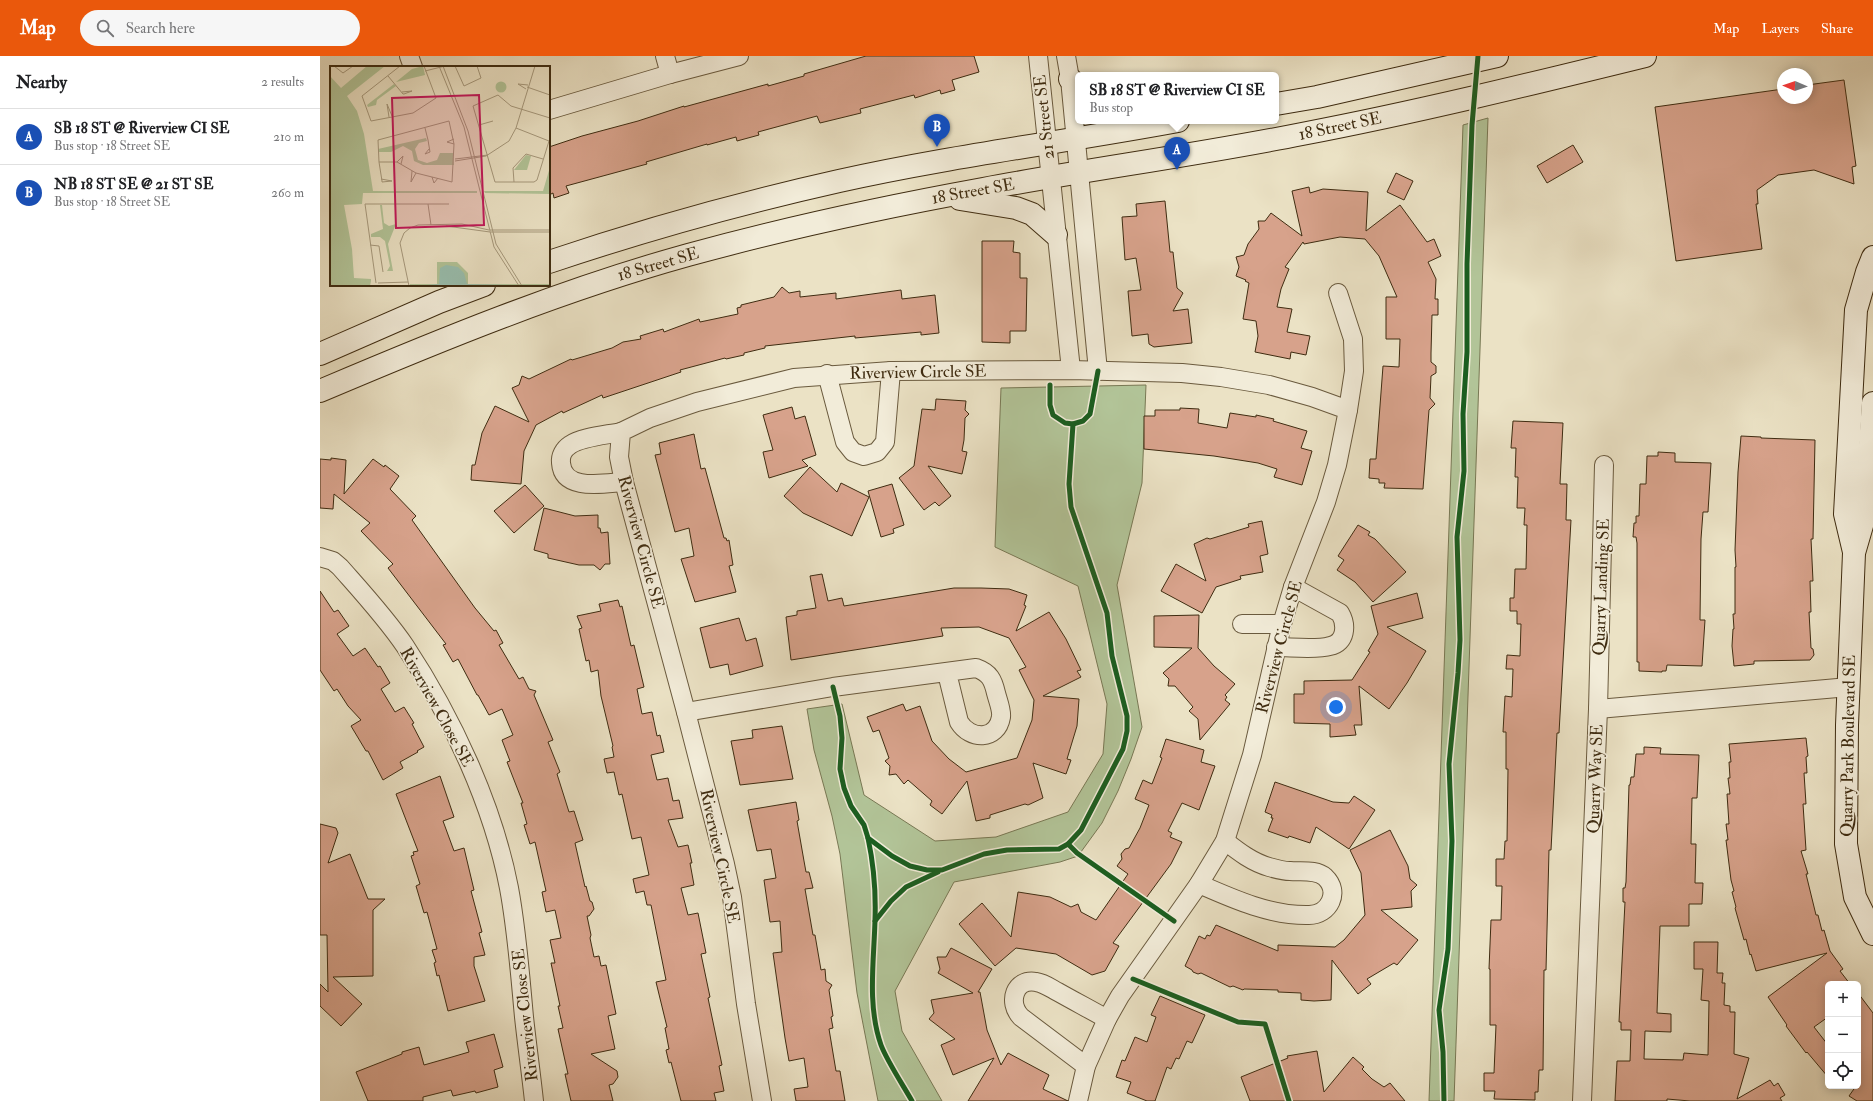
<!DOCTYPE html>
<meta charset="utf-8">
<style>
:root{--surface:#fff;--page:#f6f6f6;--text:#202124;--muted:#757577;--line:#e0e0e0;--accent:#ea580c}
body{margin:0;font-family:"IM FELL Double Pica",serif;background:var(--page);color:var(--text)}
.controls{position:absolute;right:12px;bottom:12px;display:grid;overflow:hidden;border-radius:6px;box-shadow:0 2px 10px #0003}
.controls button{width:36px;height:36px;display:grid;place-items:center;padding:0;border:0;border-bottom:1px solid var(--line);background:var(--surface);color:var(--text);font:20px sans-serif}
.compass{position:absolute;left:1457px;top:12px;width:36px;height:36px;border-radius:50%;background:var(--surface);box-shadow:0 2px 10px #0003;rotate:272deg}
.you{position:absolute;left:1016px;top:651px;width:14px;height:14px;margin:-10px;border:3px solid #fff;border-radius:50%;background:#1a73e8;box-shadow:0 0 0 6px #1a73e833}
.badge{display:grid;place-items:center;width:26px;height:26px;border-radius:50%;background:var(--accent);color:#fff;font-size:13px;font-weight:700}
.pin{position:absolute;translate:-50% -33px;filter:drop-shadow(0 1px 2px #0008)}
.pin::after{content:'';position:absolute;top:21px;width:14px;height:12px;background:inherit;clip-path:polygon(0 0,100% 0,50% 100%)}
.popup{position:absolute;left:755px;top:16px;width:204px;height:52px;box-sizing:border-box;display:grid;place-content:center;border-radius:6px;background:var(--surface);filter:drop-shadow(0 1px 3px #0005);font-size:13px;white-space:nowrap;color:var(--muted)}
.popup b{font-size:15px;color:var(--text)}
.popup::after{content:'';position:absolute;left:50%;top:100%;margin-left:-8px;border:8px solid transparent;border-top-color:var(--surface)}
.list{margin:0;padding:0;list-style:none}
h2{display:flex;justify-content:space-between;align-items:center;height:52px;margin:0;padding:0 16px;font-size:17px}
h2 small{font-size:13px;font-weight:400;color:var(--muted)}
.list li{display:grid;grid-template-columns:26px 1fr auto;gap:12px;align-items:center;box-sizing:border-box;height:56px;padding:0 16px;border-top:1px solid var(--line)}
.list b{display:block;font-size:15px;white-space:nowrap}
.list p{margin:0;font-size:13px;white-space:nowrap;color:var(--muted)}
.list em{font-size:13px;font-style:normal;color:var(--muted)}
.icon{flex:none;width:22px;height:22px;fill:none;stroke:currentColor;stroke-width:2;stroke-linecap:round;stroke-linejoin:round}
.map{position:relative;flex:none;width:1553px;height:1045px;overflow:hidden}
header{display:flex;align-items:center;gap:24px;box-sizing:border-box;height:56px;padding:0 20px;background:var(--accent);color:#fff}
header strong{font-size:19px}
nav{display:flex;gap:22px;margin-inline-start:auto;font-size:14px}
.search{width:280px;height:36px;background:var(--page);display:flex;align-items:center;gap:10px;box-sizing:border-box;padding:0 14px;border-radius:22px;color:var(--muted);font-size:15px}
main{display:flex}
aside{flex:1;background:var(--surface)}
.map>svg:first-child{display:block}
.green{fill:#b2c498;stroke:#787854}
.building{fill:#d7a28b;stroke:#3f2c11}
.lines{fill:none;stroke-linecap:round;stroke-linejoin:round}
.street-casing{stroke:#6a5a3e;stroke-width:20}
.secondary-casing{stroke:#3f2c11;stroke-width:24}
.street{stroke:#f2ecd9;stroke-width:18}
.secondary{stroke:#f2ecd9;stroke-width:22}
.cycleway-casing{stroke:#f2ecd9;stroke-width:8}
.cycleway{stroke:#1b5e20;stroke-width:5}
.labels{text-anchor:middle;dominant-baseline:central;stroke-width:3.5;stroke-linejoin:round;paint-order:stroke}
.street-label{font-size:17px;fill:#3f2c11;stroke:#f2ecd9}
.inset-road{fill:none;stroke:#a6997d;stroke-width:1}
.view{fill:#c2185b;fill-opacity:0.15;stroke:#c2185b;stroke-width:2}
.inset-edge{fill:none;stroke:#3f2c11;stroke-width:2}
</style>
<header>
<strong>Map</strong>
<div class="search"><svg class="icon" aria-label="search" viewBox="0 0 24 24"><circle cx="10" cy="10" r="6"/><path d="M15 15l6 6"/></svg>Search here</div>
<nav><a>Map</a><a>Layers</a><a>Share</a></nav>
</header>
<main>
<aside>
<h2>Nearby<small>2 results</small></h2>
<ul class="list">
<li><span class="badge" style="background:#1a4fb4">A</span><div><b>SB 18 ST @ Riverview CI SE</b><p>Bus stop · 18 Street SE</p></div><em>210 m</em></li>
<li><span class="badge" style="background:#1a4fb4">B</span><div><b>NB 18 ST SE @ 21 ST SE</b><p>Bus stop · 18 Street SE</p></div><em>260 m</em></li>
</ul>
</aside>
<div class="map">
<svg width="1553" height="1045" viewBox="0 0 1553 1045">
<rect width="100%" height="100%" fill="#ebe2c5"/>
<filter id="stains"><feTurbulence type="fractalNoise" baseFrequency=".005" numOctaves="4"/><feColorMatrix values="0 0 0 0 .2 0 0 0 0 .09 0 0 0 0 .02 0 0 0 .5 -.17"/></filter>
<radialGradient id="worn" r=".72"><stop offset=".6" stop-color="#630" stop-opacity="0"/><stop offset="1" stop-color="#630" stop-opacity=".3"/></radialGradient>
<!-- green -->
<g class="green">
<path d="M1168,62L1134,1045H1109L1143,69Z"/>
<path d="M826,329L822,427L797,529L822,671L811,703L798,735L782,767L758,800L740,806L634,826L575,935L582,975L622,1045H558L537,937L520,798L512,760L494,694L487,653L522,648L544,739L615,785L676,781L748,756L783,698L787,648L758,530L675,491L681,332Z"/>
</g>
<!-- building -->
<g class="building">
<path d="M546,0H654L659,16L632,24L635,34L621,38L620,34L595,42L594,39L540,53L541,57L500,67L497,60L438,76L439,79L417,85L416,81L387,89V88L326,106L327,108L246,130L249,137L234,142L233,137L229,139V91L262,80L318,65L364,50V51L448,28V30L484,20V18Z"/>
<path d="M1524,24L1536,110L1532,111L1534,128L1494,114L1458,119L1437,134L1438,148H1436L1442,193L1356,205L1335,51L1463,33V42H1487V29Z"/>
<path d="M1253,89L1263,106L1227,127L1217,110Z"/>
<path d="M1076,117L1093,125L1084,144L1067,136Z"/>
<path d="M989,131L990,137L1003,133L1048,136L1046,175L1080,149L1107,186L1114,183L1121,200L1108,206L1116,223L1115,243H1118V259H1112L1111,297V306L1116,310V317L1111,320L1110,342L1115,348L1109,354L1103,433L1064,432L1065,427H1059V423L1049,422L1050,403H1056L1063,310L1079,311L1080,283H1066V241H1077L1059,200L1045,183L1020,181L984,188L983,186L965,211L969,213L961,233L957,251L972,253L967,276L990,280L986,299L971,296L970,303L935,296L938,280L936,265L923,263L929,227L925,225L926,224L916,220L919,211L916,201L924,199L928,188L939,173L938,165H945L951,157L982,180L972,135Z"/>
<path d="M845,145L850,196H853L857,232L863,237L853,255L868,253L872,287L834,291L829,288L828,278L812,280L808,235L821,234L816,202L805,204L802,161L817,160L816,148Z"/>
<path d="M662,185H694L693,196L700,197V222H707L706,275H690V287L662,286Z"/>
<path d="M462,231L469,237L480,235V241L516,237V243L581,234L582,243L615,239L619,277L601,279V276L535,282V280L445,290V292L424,297V299L406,303L405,302L360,314L361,316L283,342L282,339L243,357L242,355L216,369L204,395L201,428L151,424L152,409H155L162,377L175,350L209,366L192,332L199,329L202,320L209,323L251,303L252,304L292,292L303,286L321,283L320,280L343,273L344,276L379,263L380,266L418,258L417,252L421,251V249L454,241Z"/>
<path d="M616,343L646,345L645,354L649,358L645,362L644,384L642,395L647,396L642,418L608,410L631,440L619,450L615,446L604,454L579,422L594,410L602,353L615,354Z"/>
<path d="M472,351L475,363L485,360L496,399L482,404L488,410L449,422L443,396L453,394L443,359Z"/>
<path d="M860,352L879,353L878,367L907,372L910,357L936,361V359L954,363L953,365L987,375L981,392L992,395L982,429L954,421L957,413L938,407L894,400L824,393V360H835V354H860Z"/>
<path d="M1193,365L1243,367L1240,428H1247L1246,464H1251L1239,677H1237L1231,794H1229L1226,914H1224L1223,1014H1219L1218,1036H1215V1044L1174,1043L1175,1035H1164V1017H1174L1176,969H1170V913H1169L1171,864H1181L1182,830H1176V803H1184L1185,785H1187L1188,713H1186V676H1183L1185,640L1192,641L1193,613H1186L1187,599L1200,600L1201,568H1197V555H1190V542H1194L1195,513H1206L1207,469H1204L1205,452H1197L1198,421H1195L1196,392H1191Z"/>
<path d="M374,378L381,413L385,412L404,482H406L407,485L409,484L413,509L409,510L416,536L375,546L361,503L374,500L369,472L355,476L335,399L341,398L339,387Z"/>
<path d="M1421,380L1441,381V382L1495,384L1493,483H1491L1493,525H1490L1491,556H1489L1491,592L1493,593L1494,599L1490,604L1434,605V608L1414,610L1412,590L1413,573H1414L1413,558H1415V511H1416L1415,494L1418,416Z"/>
<path d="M1338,396L1355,397V406L1391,407L1388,456H1383L1381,483L1380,564H1385L1382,610L1347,609L1346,615H1342V616L1319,615V606H1317V487L1316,481H1313L1314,467H1316V460H1319L1320,428H1326L1327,400H1338Z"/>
<path d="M11,402L26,404L24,438L53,403L64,411L65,409L79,420L70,433L96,460L92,464L155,552L174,575L176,574L183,587L179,589L199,623L203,621L209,633L216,635L214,639L233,684L228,686L240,716L237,718L249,756L254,755L263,784L255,787L265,831L266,830L270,845L272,846L274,853L269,860H267L271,879L270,882L274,901L279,900L281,910L286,909L296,958L288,960L295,993L271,998L297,1015L298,1021L293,1028L289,1029L293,1045H251L245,1018H248L238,973L243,972L238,950H240L231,907H235L230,884L241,882L235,854L226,856L222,836L226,835L215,786L210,788L204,769L207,768L201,747H203L187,706L190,705L182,684L193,679L182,653L169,659L158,639H157L138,603L133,606L123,589L126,588L68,512L73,508L41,475L50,467L14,438L13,453L0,452V403L11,404Z"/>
<path d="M490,411L517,436L521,427L549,441L532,480L483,457L464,440Z"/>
<path d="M572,428L584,469L573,473L574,477L561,481L548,435Z"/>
<path d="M205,429L224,450L194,477L174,455Z"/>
<path d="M224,452L255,460L278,459V472H280L281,477L288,476L290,508H285L280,514L274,509H259L228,502V498L214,494Z"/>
<path d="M942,465L948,498L940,500L943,516L920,520L921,523L896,531L882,557L841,535L856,508L886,525L874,488L887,482L890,483L929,471L928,468Z"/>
<path d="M1038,469L1050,476L1048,479L1055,483L1086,516L1053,546L1035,526L1017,514L1024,504L1018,500Z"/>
<path d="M502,518L508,545L522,542L524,550L634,532H661L689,533L707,539L704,549L706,550L696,575L729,556L746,583L761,614L757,615L761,621L723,640L759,643L757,670L747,703L751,704L746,718L713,707L723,742L708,749L705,748L670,759V762L656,765L647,725L622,758L610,749L612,745L588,724L584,728L576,718L569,719L570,710L565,705L569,702L559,674L553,676L547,661L583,648L586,655L600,650L612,685L629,703L646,716L697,702L712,664L714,644L699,614L706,611L689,582L659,571L621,572L623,580L471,604L466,561L477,559V555L496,552L490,520Z"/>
<path d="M0,535L14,556L18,554L29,570L17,578L33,600L45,592L58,611L60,610L70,627L61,633L75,656L84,651L94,667L92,668L104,691L97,695L98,696L80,706L83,712L63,724L48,695H46L31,670L41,664L28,650L17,633L14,635L0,614Z"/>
<path d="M1097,537L1103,562L1067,571L1106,595L1087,627L1069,653L1039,630L1042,669H1034L1036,679L1010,681V668L974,667V638H984V625L1032,624L1050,596L1048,595L1058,578L1051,550Z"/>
<path d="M298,544L300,551L302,550L311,590L314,589L324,631L317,633L322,658L332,656L337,680L340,679L344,696L331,699L337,724L348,722L353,745L359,744L363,762L348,764L358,791L368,789L372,807H370L374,829L361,832L368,859L378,857L386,897L381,898L390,941L388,942L402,1009L399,1010L404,1035L394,1037L396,1045H361L351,1006L349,1007L346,994L349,993L345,972L347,971L336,926L346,924L331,849H327L324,835L316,837L313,823L329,819L321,781L312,783L302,738L299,739L294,716L287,717L284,703L294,701L292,691L293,690L281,640L278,614L271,616L269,604L266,605L259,573L262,572L257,560L281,555L279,548Z"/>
<path d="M879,559L878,592L894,610L915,628L905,639L907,641L905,644L910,648L880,684L878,663L869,655L873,651L855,630H848L849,623L843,617L872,592L834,591V560Z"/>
<path d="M419,562L426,585L436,582L443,610L410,619L408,608L390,612L380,572Z"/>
<path d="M462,670L473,723L420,729L411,685L433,682L432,674Z"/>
<path d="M1486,682L1488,700L1486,701L1487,717H1484L1486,748H1483L1486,794L1481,795L1488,818H1486L1496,859H1498L1502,875L1504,874L1510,895L1523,913L1520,915L1530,928H1508V961L1494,971L1508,989V1021L1487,996L1486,997L1466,970L1467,969L1448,941L1507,897L1436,915L1431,898L1430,899L1426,883L1424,884L1415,852L1416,851L1412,836L1414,835L1411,824L1406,784H1408L1406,768H1409L1407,738H1410L1408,722H1410L1409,706H1411L1409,688Z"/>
<path d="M846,683L884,694L881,706L895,710L879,754L862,747L848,775L852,777L850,781L862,786L851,808L793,887L799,890L785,915L772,919L736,898L696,892L675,910L639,868L662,847L691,881L698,836L730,841L751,851L758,848L761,856L776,864L808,818L797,810L802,803L801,798L805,793L809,792L820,772L829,749L815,743L823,724L832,728L842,702L840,701Z"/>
<path d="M1324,691L1341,692L1340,698L1379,699L1377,742H1372L1371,788H1376L1375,827H1383L1382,848H1369V870H1340L1337,957L1351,958V976L1325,975L1324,1003L1363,1004L1364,997L1388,999L1389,945L1381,944L1383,913H1374V886H1398L1397,917H1403L1402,927H1405L1404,949L1410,950V956H1415L1414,998L1429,1002L1417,1043L1450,1024L1454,1030L1458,1027L1465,1039L1460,1042L1462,1045H1370L1347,1043V1045H1295L1297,1005H1310L1311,974H1301V966H1299L1305,846H1303V832H1305L1306,826L1309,729H1310L1311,721H1314L1316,698H1324Z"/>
<path d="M120,720L134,761L123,765L134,795L144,792L154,834L151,835L162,876L159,877L165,899L154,901V910L165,945L128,955L119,919L117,920L114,907L116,906L112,894L117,893L107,856L104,857L96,830L100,828L91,800L94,799L93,796L98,795L76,738Z"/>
<path d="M955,726L1013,746L1029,747L1034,740L1055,754L1029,793L996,771L990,787L969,780L968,782L948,775L953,762H951L952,759L945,756Z"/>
<path d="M476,746L479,764L477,765L484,805L486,816H489L493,832L485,833L493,879H495L501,914L505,913L506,925L512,929L509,934L513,960L511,961L513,972L509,973L516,1015H520L525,1045H476L474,1033L488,1031L484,1002L469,1005L465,982L453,897L462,896L460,865L450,866L444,824L456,822L451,793L437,795L428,754Z"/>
<path d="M0,768L16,772L18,777L8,807L30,798L48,843H65L53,854V920L13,921L42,948L21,970L0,950V928L8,936L7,879H0Z"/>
<path d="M1070,774L1088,810L1090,823L1097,829L1091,835L1092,851L1061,854L1098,884L1077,909L1074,907L1047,923L1051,928L1038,938L1012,904L1011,944L994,945L981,944V937L958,936V934L924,933L923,934L913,930L910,931L881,917L878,918L873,916L872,914L865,910L879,880L885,883L887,879L890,880L896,869L958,895V889L1015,891L1024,884L1045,859L1041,817L1030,794Z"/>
<path d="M631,892L672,913L658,936H660L667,974L681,1009L688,997L729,1019L723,1033L748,1045H648L674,1002L633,1019L621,989L635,983L609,963L614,957L611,944L653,937L618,917L620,913L617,901H626Z"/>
<path d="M1538,937L1553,957V1045H1537L1529,1040L1536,1030H1538Z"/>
<path d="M840,940L885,959L872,987L867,985L859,1003L856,1002L851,1013L847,1011L835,1045H827L807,1037L811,1026L796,1021L802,1004L805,1005L815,981L827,986L836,961L831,959Z"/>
<path d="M174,978L183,1011L174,1014L178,1031L156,1037L155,1035L133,1040L131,1034L103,1041V1045H48L36,1016L82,998V996L99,991L104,1009L132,1001L149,996L146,986Z"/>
<path d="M997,995L1004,1036L1033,1001L1044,1011L1042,1013L1052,1023L1064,1031L1070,1027L1085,1045H930L921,1021L968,1002L967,1000Z"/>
</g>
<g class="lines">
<defs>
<g id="street">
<path d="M89,0L93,11"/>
<path d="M345,0L350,18"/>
<path d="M718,0L751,314"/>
<path d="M746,0L750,23L778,315"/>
<path d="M229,54L350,18L419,0"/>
<path d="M1018,237L1033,283L1034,315L1028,354"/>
<path d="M507,318L525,386L533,396L544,400L557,396L565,386L571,315"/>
<path d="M301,376C287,379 261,381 250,389C244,393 240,400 241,407C243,436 285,427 304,426"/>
<path d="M0,501L13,505L20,511C42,536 66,562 85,590C132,661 173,749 189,832C197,875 200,918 204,961C207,989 211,1017 214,1045"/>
<path d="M922,568H962"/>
<path d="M956,591C971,591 997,594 1010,590C1026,587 1027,569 1020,557L973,531"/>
<path d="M1278,653L1529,631"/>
<path d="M366,656L513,631L656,612C670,617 673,624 676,637C678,645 682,654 681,661C677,685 650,684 639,666L627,617"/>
<path d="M879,828C913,843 951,860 989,859C1009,859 1021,836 1005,821C996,813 981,816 970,815C963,815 956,813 949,811C932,806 919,796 905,785"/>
<path d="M766,1010L701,961C687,946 695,922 716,926C724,927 732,933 738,936C754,945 771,954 787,963"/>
<path d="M442,1045L426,948L412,841L405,808L366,656L304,426L299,401L301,376L330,362L377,346L474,322L571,315L751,314L862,317L901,321L949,329L992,341L1028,354L1017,409L1006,446L973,531L962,568L932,699L905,785L879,828L800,940L787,963L766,1010L758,1045"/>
<path d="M1262,1045L1278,653L1284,409"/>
</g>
<g id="secondary">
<path d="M750,23L758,30"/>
<path d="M956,48L997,41L1177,0"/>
<path d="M640,143L696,152L712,158L736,179"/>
<path d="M229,206C324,174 421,147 519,125C631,100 745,86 858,65"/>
<path d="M0,298L119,246L164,229"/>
<path d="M0,335C120,284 242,234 368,199C466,172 564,151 663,133C770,113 877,99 982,78C1097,56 1211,28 1325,0"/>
<path d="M1553,347L1545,459L1534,497L1527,669L1526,788L1535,841L1553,878"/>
<path d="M1534,496L1525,458L1536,254L1547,216L1553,201"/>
</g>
</defs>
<!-- street casing -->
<use href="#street" class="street-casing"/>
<!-- secondary casing -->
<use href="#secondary" class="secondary-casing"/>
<!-- street -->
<use href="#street" class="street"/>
<!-- secondary -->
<use href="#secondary" class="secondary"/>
<defs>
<g id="cycleway">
<path d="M730,329V349L733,359L745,367L753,368L763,365L770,358L778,315"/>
<path d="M513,631L520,660L522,682L520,713L524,732L531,750L544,769L548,782L572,800L590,810L607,814H622L664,798L687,794L739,793L748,788L761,774L803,693L807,675V660L792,600L787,557L751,451L749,428L753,368"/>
<path d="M548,782C554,810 556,836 555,864C554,905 547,949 561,989C567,1005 583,1029 592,1045"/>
<path d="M748,788L757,797L854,865"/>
<path d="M555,865L571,845L586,831L618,816"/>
<path d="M813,923L918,966L945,968L969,1045"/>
<path d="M1124,1045L1123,996L1119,954L1128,893L1132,785L1129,708L1138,617L1140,584L1137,481L1144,415L1143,358L1147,296V208L1152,69L1158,0"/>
</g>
</defs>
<!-- cycleway casing -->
<use href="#cycleway" class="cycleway-casing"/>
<!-- cycleway -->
<use href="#cycleway" class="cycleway"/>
</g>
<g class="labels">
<!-- street labels -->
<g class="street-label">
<text transform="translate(724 61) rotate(-96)">21 Street SE</text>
<text transform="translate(1020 70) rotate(-12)">18 Street SE</text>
<text transform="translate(653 135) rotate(-10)">18 Street SE</text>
<text transform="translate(338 208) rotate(-16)">18 Street SE</text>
<text transform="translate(598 316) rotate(-1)">Riverview Circle SE</text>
<text transform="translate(321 486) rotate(75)">Riverview Circle SE</text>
<text transform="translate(1281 531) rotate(-88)">Quarry Landing SE</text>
<text transform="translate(959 591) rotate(-75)">Riverview Circle SE</text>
<text transform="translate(117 651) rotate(61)">Riverview Close SE</text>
<text transform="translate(1528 690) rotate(-89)">Quarry Park Boulevard SE</text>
<text transform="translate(1275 723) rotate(-88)">Quarry Way SE</text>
<text transform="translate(400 800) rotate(78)">Riverview Circle SE</text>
<text transform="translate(205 959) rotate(-96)">Riverview Close SE</text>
</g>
</g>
<!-- overview -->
<g transform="translate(10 10)">
<rect width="220" height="220" fill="#ebe2c5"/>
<path d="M37,0H55L17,30L27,45L34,68L43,125H147V127H33L32,138L14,139L22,183L24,212L41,213V215L40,220H0V10L11,22ZM93,0L95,9L66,16L82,3ZM165.5 21a5.5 5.5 0 1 1 11 0a5.5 5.5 0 1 1-11 0ZM64,18L66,20L47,34L46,39L38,41L37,39ZM96,72L97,75L89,77L85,83L88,94L97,97L107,94L110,87H123L124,99H93L84,95L82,85L73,80L61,86H49L48,83ZM196,89L201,90L197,104H184ZM220,101V128L155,127L154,125H213ZM50,139H52L54,157L59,160L66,158L58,178L63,205H57L60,200L55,175L50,171H41V168L53,163ZM107,196H127L138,207V218H220V220H80V218H107Z" fill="#b2c498"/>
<path d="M116,199L128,201L134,207L137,218L220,220H86L109,218L110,202Z" fill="#99bfaf"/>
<path class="inset-road" d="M4,0L13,7L23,0M70,0L32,30L41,55L83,47L106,32L94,0M109,0L134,61L164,181L189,220M113,0L138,65L166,178L192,220M125,0L134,20L151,12L147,0M95,5L115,0M58,10L73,28H74L82,25L72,26M197,21L220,29M196,23L188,18L198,19M59,51L57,38L62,50M119,55L124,78L122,116L86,107L67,96H49L48,74ZM149,59L163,55M95,62L98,74L100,86L95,88L99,83M186,62L219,75L207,114L204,116H165L143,40L168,29L181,40L220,52M124,73L117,76L124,78M125,93L158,89M125,95L156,90L179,75L186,62L205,0M49,96L52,115V116L62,115L51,113M67,96L73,90L71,98M82,105L81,116L86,107M102,111L104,117L108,112M184,116L183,102L196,88L213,93M98,138L101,159M116,160L160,166M160,164H220M161,166H220M40,179L49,180L53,206M46,217L35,138H119M48,217L78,216M79,220L70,177L74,167L80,162L88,159L132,158L159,164"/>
<path class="view" d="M149,29L154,159L66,162L62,32Z"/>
<rect width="220" height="220" class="inset-edge"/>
</g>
<rect width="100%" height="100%" filter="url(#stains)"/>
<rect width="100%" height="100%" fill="url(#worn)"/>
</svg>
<div class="controls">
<button>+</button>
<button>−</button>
<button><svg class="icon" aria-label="locate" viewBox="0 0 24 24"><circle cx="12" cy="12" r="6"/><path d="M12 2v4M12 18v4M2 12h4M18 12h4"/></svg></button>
</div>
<svg class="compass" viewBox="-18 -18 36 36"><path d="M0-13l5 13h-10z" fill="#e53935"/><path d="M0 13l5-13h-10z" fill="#757577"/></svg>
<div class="you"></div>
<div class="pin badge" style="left:857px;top:114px;background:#1a4fb4">A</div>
<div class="popup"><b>SB 18 ST @ Riverview CI SE</b>Bus stop</div>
<div class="pin badge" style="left:617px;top:91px;background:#1a4fb4">B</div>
</div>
</main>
